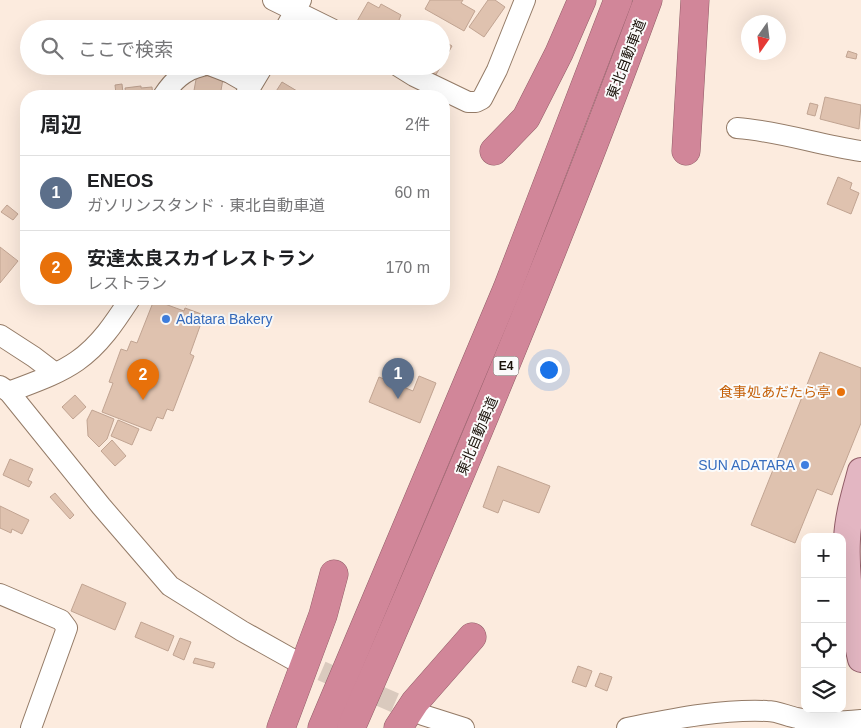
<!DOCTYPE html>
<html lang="ja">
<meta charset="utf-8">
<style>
:root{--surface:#fff;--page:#f6f6f6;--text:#202124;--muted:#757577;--line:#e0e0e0;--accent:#0b8043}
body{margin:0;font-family:Helvetica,"Noto Sans JP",sans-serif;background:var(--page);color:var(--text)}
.controls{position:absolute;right:15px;bottom:15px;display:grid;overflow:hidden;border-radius:10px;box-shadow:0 5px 20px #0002}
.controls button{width:45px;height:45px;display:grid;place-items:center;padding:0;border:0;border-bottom:1px solid var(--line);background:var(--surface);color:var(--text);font:25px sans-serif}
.compass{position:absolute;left:741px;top:15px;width:45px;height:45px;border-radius:50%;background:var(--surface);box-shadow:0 5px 20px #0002;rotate:194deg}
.you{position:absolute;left:548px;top:369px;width:18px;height:18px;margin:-12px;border:4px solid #fff;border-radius:50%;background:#1a73e8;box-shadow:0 0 0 8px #1a73e833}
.badge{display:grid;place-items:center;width:32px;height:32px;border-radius:50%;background:var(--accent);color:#fff;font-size:16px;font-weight:700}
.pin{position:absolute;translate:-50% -41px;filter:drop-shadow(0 1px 2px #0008)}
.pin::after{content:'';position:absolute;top:26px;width:18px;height:15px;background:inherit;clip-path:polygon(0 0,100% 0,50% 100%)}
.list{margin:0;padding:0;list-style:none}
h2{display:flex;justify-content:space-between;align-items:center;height:65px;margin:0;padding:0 20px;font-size:21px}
h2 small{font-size:16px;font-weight:400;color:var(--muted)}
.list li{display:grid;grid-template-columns:32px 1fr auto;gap:15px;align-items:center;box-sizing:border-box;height:75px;padding:0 20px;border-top:1px solid var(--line)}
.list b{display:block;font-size:19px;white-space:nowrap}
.list p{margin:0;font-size:16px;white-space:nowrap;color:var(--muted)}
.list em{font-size:16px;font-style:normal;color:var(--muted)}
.icon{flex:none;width:28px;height:28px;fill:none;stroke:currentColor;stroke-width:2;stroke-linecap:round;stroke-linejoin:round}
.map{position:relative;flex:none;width:861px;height:728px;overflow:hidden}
.search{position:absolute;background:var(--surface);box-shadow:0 5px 20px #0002;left:20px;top:20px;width:430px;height:55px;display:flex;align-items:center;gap:12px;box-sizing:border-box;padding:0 18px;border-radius:28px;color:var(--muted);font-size:19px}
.panel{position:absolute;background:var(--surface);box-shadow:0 5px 20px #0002;left:20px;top:90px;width:430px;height:215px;border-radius:20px}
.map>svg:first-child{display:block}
.building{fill:#dfc2af;stroke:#c1a492}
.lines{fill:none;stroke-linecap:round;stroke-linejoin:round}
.minor-tunnel{stroke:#dacabe;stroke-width:20;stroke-dasharray:20 10;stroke-linecap:butt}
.minor-casing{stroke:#947b67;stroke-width:22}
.major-casing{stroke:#915d67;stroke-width:28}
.highway-casing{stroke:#915d67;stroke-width:29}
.minor{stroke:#fff;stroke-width:20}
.major{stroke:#e3b6c2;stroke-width:26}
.highway{stroke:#d18699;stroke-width:28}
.shop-dot{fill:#3f7fe0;stroke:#fbfbfb;stroke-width:2}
.food-dot{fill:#e8710a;stroke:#fbfbfb;stroke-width:2}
.labels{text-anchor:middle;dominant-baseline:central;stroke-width:4;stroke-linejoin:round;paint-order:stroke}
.shield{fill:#fbfbfb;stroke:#5e5852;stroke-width:1}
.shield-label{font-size:12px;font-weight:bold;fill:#1b120a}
.street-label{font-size:14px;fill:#1b120a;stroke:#fbfbfb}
.shop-label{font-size:14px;fill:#366cbe;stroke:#fbfbfb;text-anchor:start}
.food-label{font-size:14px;fill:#c56008;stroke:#fbfbfb;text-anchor:end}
</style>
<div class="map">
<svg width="861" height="728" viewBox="0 0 861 728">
<rect width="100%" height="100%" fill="#fcebde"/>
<!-- building -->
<g class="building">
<path d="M430,0H463L461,3L475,11L464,31L425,9Z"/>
<path d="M488,0H495L505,7L484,37L469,27Z"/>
<path d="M368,2L379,8L381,4L401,15L399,20L403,22L399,29H359L360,26L356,23Z"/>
<path d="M218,23L235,28V29H216Z"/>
<path d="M441,39L452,46L441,66Z"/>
<path d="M848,51L857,54L856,59L846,57Z"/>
<path d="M413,66H441L434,78Z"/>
<path d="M197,74L223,79L220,96H193Z"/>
<path d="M282,82L302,94L301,96H273Z"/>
<path d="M122,84L123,93L116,94L115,85Z"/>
<path d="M141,86V88L152,87L153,96H126L125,88Z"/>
<path d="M825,97L861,105L859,129L820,119Z"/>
<path d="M810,103L818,105L815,116L807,114Z"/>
<path d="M838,177L852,183L850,189L859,193L851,214L827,204Z"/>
<path d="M7,205L18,214L13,220L1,212Z"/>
<path d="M0,247L18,261L0,283Z"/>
<path d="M172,299H189L187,305Z"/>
<path d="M154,300L184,311L185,308L204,315L190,354L194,356L173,411L167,409L163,419L157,417L151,431L102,412L113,383L109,382L121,349L127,351L131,341L137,343Z"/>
<path d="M820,352L861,368V423L832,495L817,489L795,543L751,525Z"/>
<path d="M419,376L436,383L420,423L369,402L379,377L413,391Z"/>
<path d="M75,395L86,407L73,419L62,407Z"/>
<path d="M92,410L114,419L107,439L99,447L88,436L87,420Z"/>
<path d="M118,420L139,429L132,445L111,436Z"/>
<path d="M112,440L126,456L115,466L101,451Z"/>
<path d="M10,459L33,469L28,480L32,482L29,487L3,475Z"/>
<path d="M498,466L550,486L539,513L503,500L498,513L483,507Z"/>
<path d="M55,493L74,515L70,519L50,497Z"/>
<path d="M0,506L29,520L22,534L12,529L11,533L0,528Z"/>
<path d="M82,584L126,603L115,630L71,611Z"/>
<path d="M141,622L174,636L168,651L135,637Z"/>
<path d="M180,638L191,642L184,660L173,655Z"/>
<path d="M195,658L215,663L213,668L193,663Z"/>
<path d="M578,666L592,671L586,687L572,682Z"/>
<path d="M600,673L612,677L607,691L595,686Z"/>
</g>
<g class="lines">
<!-- minor-tunnel -->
<path class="minor-tunnel" d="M294,659L421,714"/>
<defs>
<g id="minor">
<path d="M273,0L332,29"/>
<path d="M285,29L301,0"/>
<path d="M212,66L230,73L251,85"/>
<path d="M398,66L414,76L468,102H476L482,99L497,70L525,0"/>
<path d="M163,96C173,81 184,70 202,66"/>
<path d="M245,96L263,66"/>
<path d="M737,128C779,131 819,145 861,151"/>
<path d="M0,335L34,357L55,373"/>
<path d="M0,386L9,392L101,506L170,586L242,631L292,659"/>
<path d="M9,392C32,383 57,375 77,361C100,345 115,322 130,299"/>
<path d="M0,594L61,620L67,628L31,728"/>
<path d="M423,715L464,728"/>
<path d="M627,728C673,719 720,709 767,711C777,711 787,716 797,718C819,723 839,722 861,720"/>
</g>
<path id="major" d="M861,471C855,493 848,516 847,539C845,579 852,620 861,659"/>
<g id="highway">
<path d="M494,151L526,118L559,53L582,0"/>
<path d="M686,151L695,0"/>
<path d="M281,728L323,615L334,574"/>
<path d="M322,728L507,289L618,0"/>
<path d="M351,728C456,488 558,246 648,0"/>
<path d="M398,728L415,702L472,637"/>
</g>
</defs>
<!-- minor casing -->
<use href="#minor" class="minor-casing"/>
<!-- major casing -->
<use href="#major" class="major-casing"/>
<!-- highway casing -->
<use href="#highway" class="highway-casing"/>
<!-- minor -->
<use href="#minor" class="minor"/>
<!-- major -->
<use href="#major" class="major"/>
<!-- highway -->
<use href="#highway" class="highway"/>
</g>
<!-- markers -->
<g class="shop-dot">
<circle cx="166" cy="319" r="5"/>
<circle cx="805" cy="465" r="5"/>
</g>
<circle class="food-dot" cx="841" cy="392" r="5"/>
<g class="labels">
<!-- shield labels -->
<rect class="shield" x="493.5" y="356.5" width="25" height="19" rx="4"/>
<g class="shield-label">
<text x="506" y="366">E4</text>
</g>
<!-- street labels -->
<g class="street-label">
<text transform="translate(626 59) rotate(-69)">東北自動車道</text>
<text transform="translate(477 436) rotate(-67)">東北自動車道</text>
</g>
<!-- shop labels -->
<g class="shop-label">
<text x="176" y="319">Adatara Bakery</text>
<text x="795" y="465" text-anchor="end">SUN ADATARA</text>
</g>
<!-- food labels -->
<g class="food-label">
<text x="831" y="392">食事処あだたら亭</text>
</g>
</g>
</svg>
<div class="controls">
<button>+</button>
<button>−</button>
<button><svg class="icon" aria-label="locate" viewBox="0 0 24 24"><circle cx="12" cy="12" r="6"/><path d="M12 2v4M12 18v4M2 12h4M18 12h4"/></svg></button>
<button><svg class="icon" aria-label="layers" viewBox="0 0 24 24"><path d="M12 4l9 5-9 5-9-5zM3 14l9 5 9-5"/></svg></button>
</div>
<svg class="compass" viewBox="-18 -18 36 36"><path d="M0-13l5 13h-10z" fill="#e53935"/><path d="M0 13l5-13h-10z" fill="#757577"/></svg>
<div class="you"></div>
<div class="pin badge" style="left:398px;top:399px;background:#5c6f8a">1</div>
<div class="pin badge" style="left:143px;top:400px;background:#e8710a">2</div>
<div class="search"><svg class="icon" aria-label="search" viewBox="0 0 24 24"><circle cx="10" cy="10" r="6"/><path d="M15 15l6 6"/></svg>ここで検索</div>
<section class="panel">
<h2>周辺<small>2件</small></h2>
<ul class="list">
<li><span class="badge" style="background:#5c6f8a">1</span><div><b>ENEOS</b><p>ガソリンスタンド · 東北自動車道</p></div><em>60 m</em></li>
<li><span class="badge" style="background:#e8710a">2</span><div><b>安達太良スカイレストラン</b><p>レストラン</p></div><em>170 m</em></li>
</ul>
</section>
</div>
